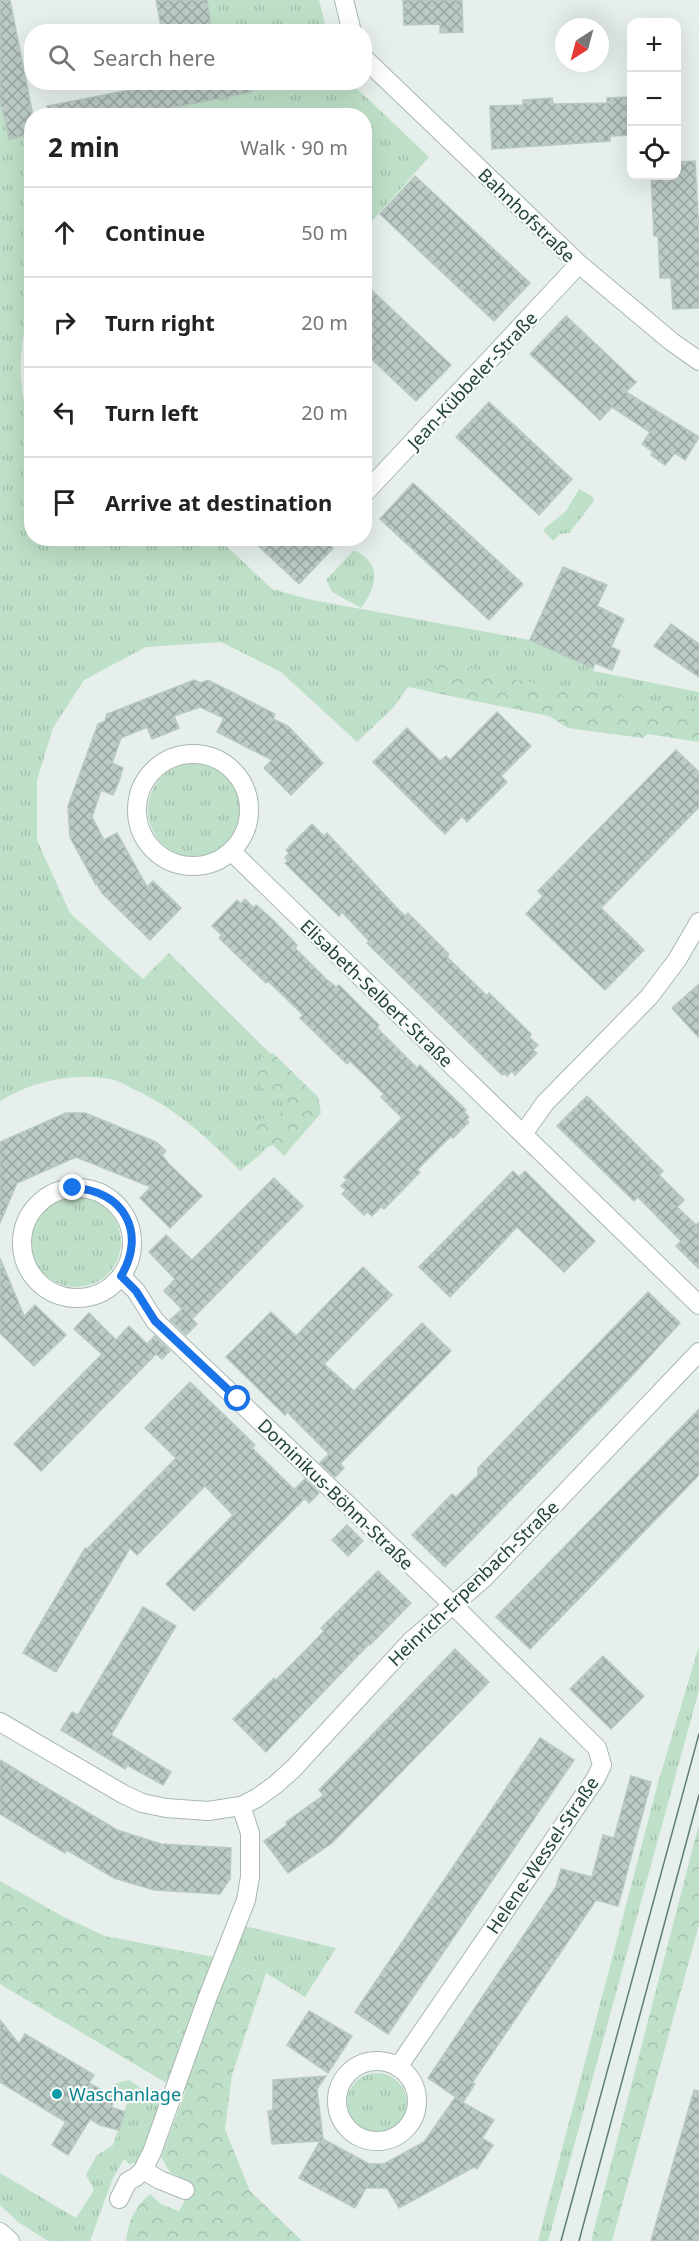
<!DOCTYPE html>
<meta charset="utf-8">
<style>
:root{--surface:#fff;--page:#f2f2f2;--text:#222;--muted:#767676;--line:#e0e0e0}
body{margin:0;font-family:"Noto Sans",sans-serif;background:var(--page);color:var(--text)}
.controls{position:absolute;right:18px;top:18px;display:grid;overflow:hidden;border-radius:12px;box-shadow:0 6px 24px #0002}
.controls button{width:54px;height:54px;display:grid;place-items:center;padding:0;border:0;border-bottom:2px solid var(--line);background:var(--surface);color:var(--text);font:30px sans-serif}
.compass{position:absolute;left:555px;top:18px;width:54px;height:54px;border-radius:50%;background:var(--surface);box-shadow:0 6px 24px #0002;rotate:216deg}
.stop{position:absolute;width:18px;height:18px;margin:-14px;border:4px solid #1a73e8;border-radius:50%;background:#fff}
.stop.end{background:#1a73e8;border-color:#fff;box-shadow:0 2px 6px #0008}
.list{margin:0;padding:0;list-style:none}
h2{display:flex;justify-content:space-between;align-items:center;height:78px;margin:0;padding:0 24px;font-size:26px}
h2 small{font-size:20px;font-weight:400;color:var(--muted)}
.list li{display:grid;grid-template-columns:39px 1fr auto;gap:18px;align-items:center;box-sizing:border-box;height:90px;padding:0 24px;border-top:2px solid var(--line)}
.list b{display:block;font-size:22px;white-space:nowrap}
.list em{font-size:20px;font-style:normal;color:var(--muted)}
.icon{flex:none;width:33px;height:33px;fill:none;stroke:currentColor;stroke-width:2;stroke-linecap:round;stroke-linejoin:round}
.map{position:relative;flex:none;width:699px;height:2241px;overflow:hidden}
.search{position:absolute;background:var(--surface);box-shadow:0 6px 24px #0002;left:24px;top:24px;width:348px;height:66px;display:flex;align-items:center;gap:15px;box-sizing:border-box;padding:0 21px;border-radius:24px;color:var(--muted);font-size:22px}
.panel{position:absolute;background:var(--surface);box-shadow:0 6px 24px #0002;left:24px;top:108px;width:348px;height:438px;border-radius:24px}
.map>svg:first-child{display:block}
.grass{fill:url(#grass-tufts)}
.forest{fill:url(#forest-crowns)}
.building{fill:url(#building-cross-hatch);stroke:#b8c9c2;stroke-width:1.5}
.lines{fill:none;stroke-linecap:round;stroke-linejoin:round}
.minor-casing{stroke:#a8b8b2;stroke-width:20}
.minor{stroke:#fff;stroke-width:18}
.tram{stroke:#5f7d75;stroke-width:1.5}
.route{stroke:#1a73e8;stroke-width:8}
.culture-dot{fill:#0f9aa8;stroke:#f7fbf9;stroke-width:2}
.labels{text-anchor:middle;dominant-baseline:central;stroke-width:4.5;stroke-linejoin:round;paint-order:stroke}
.street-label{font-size:18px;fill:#24423a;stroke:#f7fbf9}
.culture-label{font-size:18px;fill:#0d838f;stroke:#f7fbf9;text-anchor:start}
</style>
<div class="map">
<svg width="699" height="2241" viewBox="0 0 699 2241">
<defs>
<pattern id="grass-tufts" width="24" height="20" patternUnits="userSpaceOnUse" patternTransform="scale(1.5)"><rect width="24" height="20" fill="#bfe0c8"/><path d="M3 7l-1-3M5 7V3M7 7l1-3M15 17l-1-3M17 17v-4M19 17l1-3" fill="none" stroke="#a4c1ad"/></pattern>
<pattern id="forest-crowns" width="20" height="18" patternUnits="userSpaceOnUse" patternTransform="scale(1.5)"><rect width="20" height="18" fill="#bfe0c8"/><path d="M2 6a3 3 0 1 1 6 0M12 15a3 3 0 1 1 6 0" fill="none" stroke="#a4c1ad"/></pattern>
<pattern id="building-cross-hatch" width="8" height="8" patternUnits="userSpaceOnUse" patternTransform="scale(1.5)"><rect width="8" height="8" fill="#bbcac4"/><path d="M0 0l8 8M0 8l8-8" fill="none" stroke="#98a6a0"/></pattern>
</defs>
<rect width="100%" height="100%" fill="#e6efeb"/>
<!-- grass -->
<g class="grass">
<path d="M207,0H319L327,31H212Z"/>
<path d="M222,83H351L429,157L365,229L364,116H130Z"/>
<path d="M0,107H2L9,139L31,134L32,306C18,338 16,391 31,422L32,538L219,539L272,589L312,600L530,640L593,668V671L699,692V742L549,716L408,687L394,707L357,742L281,672L221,642L146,647L84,680L53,728L37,780V840L70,913L143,979L169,953L314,1097L261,1154L240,1171C208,1138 174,1107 131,1088C125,1085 117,1080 110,1079C72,1072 33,1081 0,1101Z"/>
<path d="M579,489L593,497L594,501L569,533L560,534L553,541L543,530L566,511Z"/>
<path d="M354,550C383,564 377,586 361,608L332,592L326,580Z"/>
<circle cx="195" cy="810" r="47"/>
<circle cx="76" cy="1242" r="45"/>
<path d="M699,1646V1690L548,2241H538L658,1783Z"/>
<path d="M240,1925L336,1948L305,1997L266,1973L227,1965Z"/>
<circle cx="377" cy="2103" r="30"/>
<path d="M129,2080L142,2089L148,2087L166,2094L139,2162L129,2164L124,2159L113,2178L90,2241H48L18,2222L0,2205V2173L76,2218L94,2190L86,2175L96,2156L113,2145L128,2100L111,2089L114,2084Z"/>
</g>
<!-- forest -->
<g class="forest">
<path d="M442,664L486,671L512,679L699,710V742L648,734L642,738L568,728L549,716L427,691V674Z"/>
<path d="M273,1053L318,1097L321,1113L284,1156L273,1145L264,1148L253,1127L257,1120L279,1115L286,1107V1099L278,1090H264L253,1076C255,1063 260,1056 273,1053Z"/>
<path d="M699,1824V1925L612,2241H591Z"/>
<path d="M0,1881L62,1916L105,1936L214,1957L227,1965L266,1973L232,2075L225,2129L250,2191L302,2241H126C128,2221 135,2207 150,2194L161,2204L179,2211L193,2185L170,2172L161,2157L186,2090L163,2081L0,1984Z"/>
</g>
<!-- building -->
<g class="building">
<path d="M0,0H10L32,111V134L9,139L2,107H0Z"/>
<path d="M156,0H207L212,32H162Z"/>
<path d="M403,0H462L463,32L440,33V24L404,25Z"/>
<path d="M171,82H252V92L130,116H48L47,106Z"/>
<path d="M632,97V135L610,136V141L492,149L490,106L523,105V100L552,98L553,104L607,103V98Z"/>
<path d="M695,161L699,234V308L673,309L671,278H660L658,236H654L651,176H676V162Z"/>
<path d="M415,176L530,283L494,321L380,214Z"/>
<path d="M364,283L451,365L416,401L364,352Z"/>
<path d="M566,316L636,382L626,392L699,437L685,460L675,453L665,465L651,455L653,452L642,444L650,432L612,407L600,420L530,354Z"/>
<path d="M489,402L572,479L539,515L456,437Z"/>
<path d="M413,483L523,584L489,620L380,519Z"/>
<path d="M250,538H323L333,548L299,584Z"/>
<path d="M563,567L607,585L597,606L624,619L611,647L620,651L612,670L595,663L593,668L530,640Z"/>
<path d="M671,624L699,644V677L654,646Z"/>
<path d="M194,680L201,683L208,680L275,714L273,719L288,726L323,763L291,795L264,768L272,760L217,732L224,718L200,707L174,716L179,728L165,734L152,739L147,727L121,738L112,763L123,768L119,781L113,795L101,790L92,817L104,840L117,833L147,887L153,881L181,908L150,940L102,893L97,884L96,885L70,837L68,806L98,724L105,721L107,714Z"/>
<path d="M497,712L531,746L501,776L507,782L467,822L462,816L445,834L373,762L407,728L440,761L446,756L450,760Z"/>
<path d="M676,750L699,772V807L601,908L644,950L605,990L526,914L543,896L538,891Z"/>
<path d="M312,824L324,836L327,833L396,907L405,916L408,913L449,954L447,957L478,987L487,996L489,993L531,1034L529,1037L538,1045L533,1050L537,1053L515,1075L512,1071L507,1076L505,1073L502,1075L367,943L369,941L342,912L339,916L285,863L288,861L285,858L289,853L286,850Z"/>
<path d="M245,899L254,908L256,905L273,920L297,945L295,948L326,979L336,987L339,985L379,1025L377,1028L417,1068L420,1065L466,1110L464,1112L469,1117L466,1120L469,1122L453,1138L451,1136L417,1170L420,1172L384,1209L381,1207L372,1216L367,1212L364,1215L342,1194L346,1190L341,1186L347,1180L344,1177L402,1118L381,1097L384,1094L350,1061L347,1064L300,1018L303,1015L297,1009L268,981L266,983L219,938L222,935L212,926L237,900L241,904Z"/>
<path d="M699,984V1038L672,1008Z"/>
<path d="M587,1096L663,1171L659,1175L684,1200L677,1207L696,1225L699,1222V1269L676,1246L681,1241L638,1197L634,1201L557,1126Z"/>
<path d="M66,1113H85L156,1142L166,1151L162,1155L168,1163L202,1196L170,1228L140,1198L151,1187L76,1157L17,1183L0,1223V1142Z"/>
<path d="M513,1171L519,1177L525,1171L595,1241L564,1272L517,1227L450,1297L419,1267Z"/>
<path d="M274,1178L303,1206L192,1319L197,1324L186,1335L170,1320L182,1309L164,1291L175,1279L149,1252L166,1235L192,1260Z"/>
<path d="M0,1258L24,1316L35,1305L66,1335L34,1366L0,1333Z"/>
<path d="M363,1267L392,1295L324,1364L354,1391L422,1323L451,1351L340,1464L344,1468L335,1477L320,1463L329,1454L287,1412L285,1415L226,1357L271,1312L296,1336Z"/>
<path d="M648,1292L680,1323L628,1380L445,1567L412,1535L452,1494L456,1497L478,1475V1468Z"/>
<path d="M89,1313L116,1340L129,1326L147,1344L155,1336L170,1351L162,1359L156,1354L41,1471L14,1444L102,1354L74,1329Z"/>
<path d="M190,1382L255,1445L252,1448L304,1499L194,1611L166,1584L233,1515L205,1486L137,1555L130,1548L56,1672L23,1653L85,1548L87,1549L176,1458L145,1428Z"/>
<path d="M699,1409V1475L530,1649L496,1617Z"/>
<path d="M305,1479L319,1493L309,1503L295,1489Z"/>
<path d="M347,1525L363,1541L348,1556L332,1540Z"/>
<path d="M378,1571L411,1603L370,1645L369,1644L266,1752L233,1719L274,1678L276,1680L308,1648L324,1631L321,1628Z"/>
<path d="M143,1607L176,1626L111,1735L171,1772L163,1785L127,1765L125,1769L61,1730L72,1712L78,1715Z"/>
<path d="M455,1649L489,1682L332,1843L288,1873L264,1841L287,1825L286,1822L324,1795L319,1790Z"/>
<path d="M603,1656L644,1696L611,1729L570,1689Z"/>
<path d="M540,1738L574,1760L388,2034L355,2012Z"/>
<path d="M0,1760L117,1830L161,1844L231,1848L230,1879L220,1894L154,1890L114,1878L67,1850L65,1853L0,1814Z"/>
<path d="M631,1776L651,1782L618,1906L596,1900L472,2083L475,2084L463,2102L428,2078L556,1887L561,1869L592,1877L603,1835L614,1838Z"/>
<path d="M309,2011L352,2036L328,2073L287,2045Z"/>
<path d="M0,2020L19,2044L25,2034L94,2075L89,2083L116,2098L111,2107L125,2112L119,2130L100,2125L90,2119L68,2155L52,2145L66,2122L0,2082Z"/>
<path d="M326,2076L317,2089L323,2139L369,2164H384L424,2142L455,2098L494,2120L482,2138L493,2145L477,2169L474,2167L399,2208L387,2188H366L355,2208L299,2178L320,2141L272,2144L268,2111L273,2110V2080Z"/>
<path d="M694,2090L699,2091V2241H651Z"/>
</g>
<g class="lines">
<defs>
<g id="minor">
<path d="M344,0L352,32"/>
<path d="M364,58L579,264L672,342L699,361"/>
<path d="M364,494L579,264"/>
<circle cx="193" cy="810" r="56"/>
<path d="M232,852L699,1305"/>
<path d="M523,1134L545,1103L649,997L677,960L699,922"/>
<circle cx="77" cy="1243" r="55"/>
<path d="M121,1276L136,1291L155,1321L453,1605L597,1748L602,1765L596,1778L398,2067"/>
<path d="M0,1722L123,1794L142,1803L166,1808L208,1811L241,1806L257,1798L275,1785L293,1769L411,1641L483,1579L699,1352"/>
<circle cx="377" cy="2101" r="40"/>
<path d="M143,2170L160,2180L185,2190"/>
<path d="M119,2199L128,2181L136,2177L143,2170L152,2152L207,1999L246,1900L250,1877V1833L241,1806"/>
<path d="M0,2232L10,2241"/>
</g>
</defs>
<!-- minor casing -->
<use href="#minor" class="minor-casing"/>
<!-- minor -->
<use href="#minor" class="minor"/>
<!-- tram -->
<g class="tram">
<path d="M561,2241L699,1734"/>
<path d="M579,2241L699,1795"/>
</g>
</g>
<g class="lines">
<!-- route -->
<path class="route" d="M73,1188C124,1190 147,1233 121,1276L136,1291L155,1321L238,1399"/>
</g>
<!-- markers -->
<circle class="culture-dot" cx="57" cy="2094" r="6"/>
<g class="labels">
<!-- street labels -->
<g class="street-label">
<text transform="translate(527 215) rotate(44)">Bahnhofstraße</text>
<text transform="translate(472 380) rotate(-47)">Jean-Kübbeler-Straße</text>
<text transform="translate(377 993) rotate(44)">Elisabeth-Selbert-Straße</text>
<text transform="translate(336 1494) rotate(44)">Dominikus-Böhm-Straße</text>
<text transform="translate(473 1583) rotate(-44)">Heinrich-Erpenbach-Straße</text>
<text transform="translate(542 1855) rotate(-56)">Helene-Wessel-Straße</text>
</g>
<!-- culture labels -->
<g class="culture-label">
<text x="69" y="2094">Waschanlage</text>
</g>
</g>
</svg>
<div class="controls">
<button>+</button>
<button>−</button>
<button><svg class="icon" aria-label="locate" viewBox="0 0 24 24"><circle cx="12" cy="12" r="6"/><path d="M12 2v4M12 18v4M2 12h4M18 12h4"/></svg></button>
</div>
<svg class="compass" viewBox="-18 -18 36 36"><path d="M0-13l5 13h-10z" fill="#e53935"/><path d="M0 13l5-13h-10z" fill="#767676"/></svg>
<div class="stop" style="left:238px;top:1399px"></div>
<div class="stop end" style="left:73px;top:1188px"></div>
<div class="search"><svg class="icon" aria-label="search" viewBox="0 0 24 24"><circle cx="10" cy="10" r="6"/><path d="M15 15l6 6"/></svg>Search here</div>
<section class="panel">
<h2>2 min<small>Walk · 90 m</small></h2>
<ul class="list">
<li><svg class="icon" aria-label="ahead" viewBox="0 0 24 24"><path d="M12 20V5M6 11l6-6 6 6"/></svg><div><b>Continue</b></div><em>50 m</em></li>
<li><svg class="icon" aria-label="right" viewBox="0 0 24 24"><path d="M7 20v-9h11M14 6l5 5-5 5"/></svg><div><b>Turn right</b></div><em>20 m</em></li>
<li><svg class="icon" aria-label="left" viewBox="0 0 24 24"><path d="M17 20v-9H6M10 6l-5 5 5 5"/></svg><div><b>Turn left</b></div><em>20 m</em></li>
<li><svg class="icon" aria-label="arrive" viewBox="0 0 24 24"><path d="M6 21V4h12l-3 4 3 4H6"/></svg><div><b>Arrive at destination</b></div></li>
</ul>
</section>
</div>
